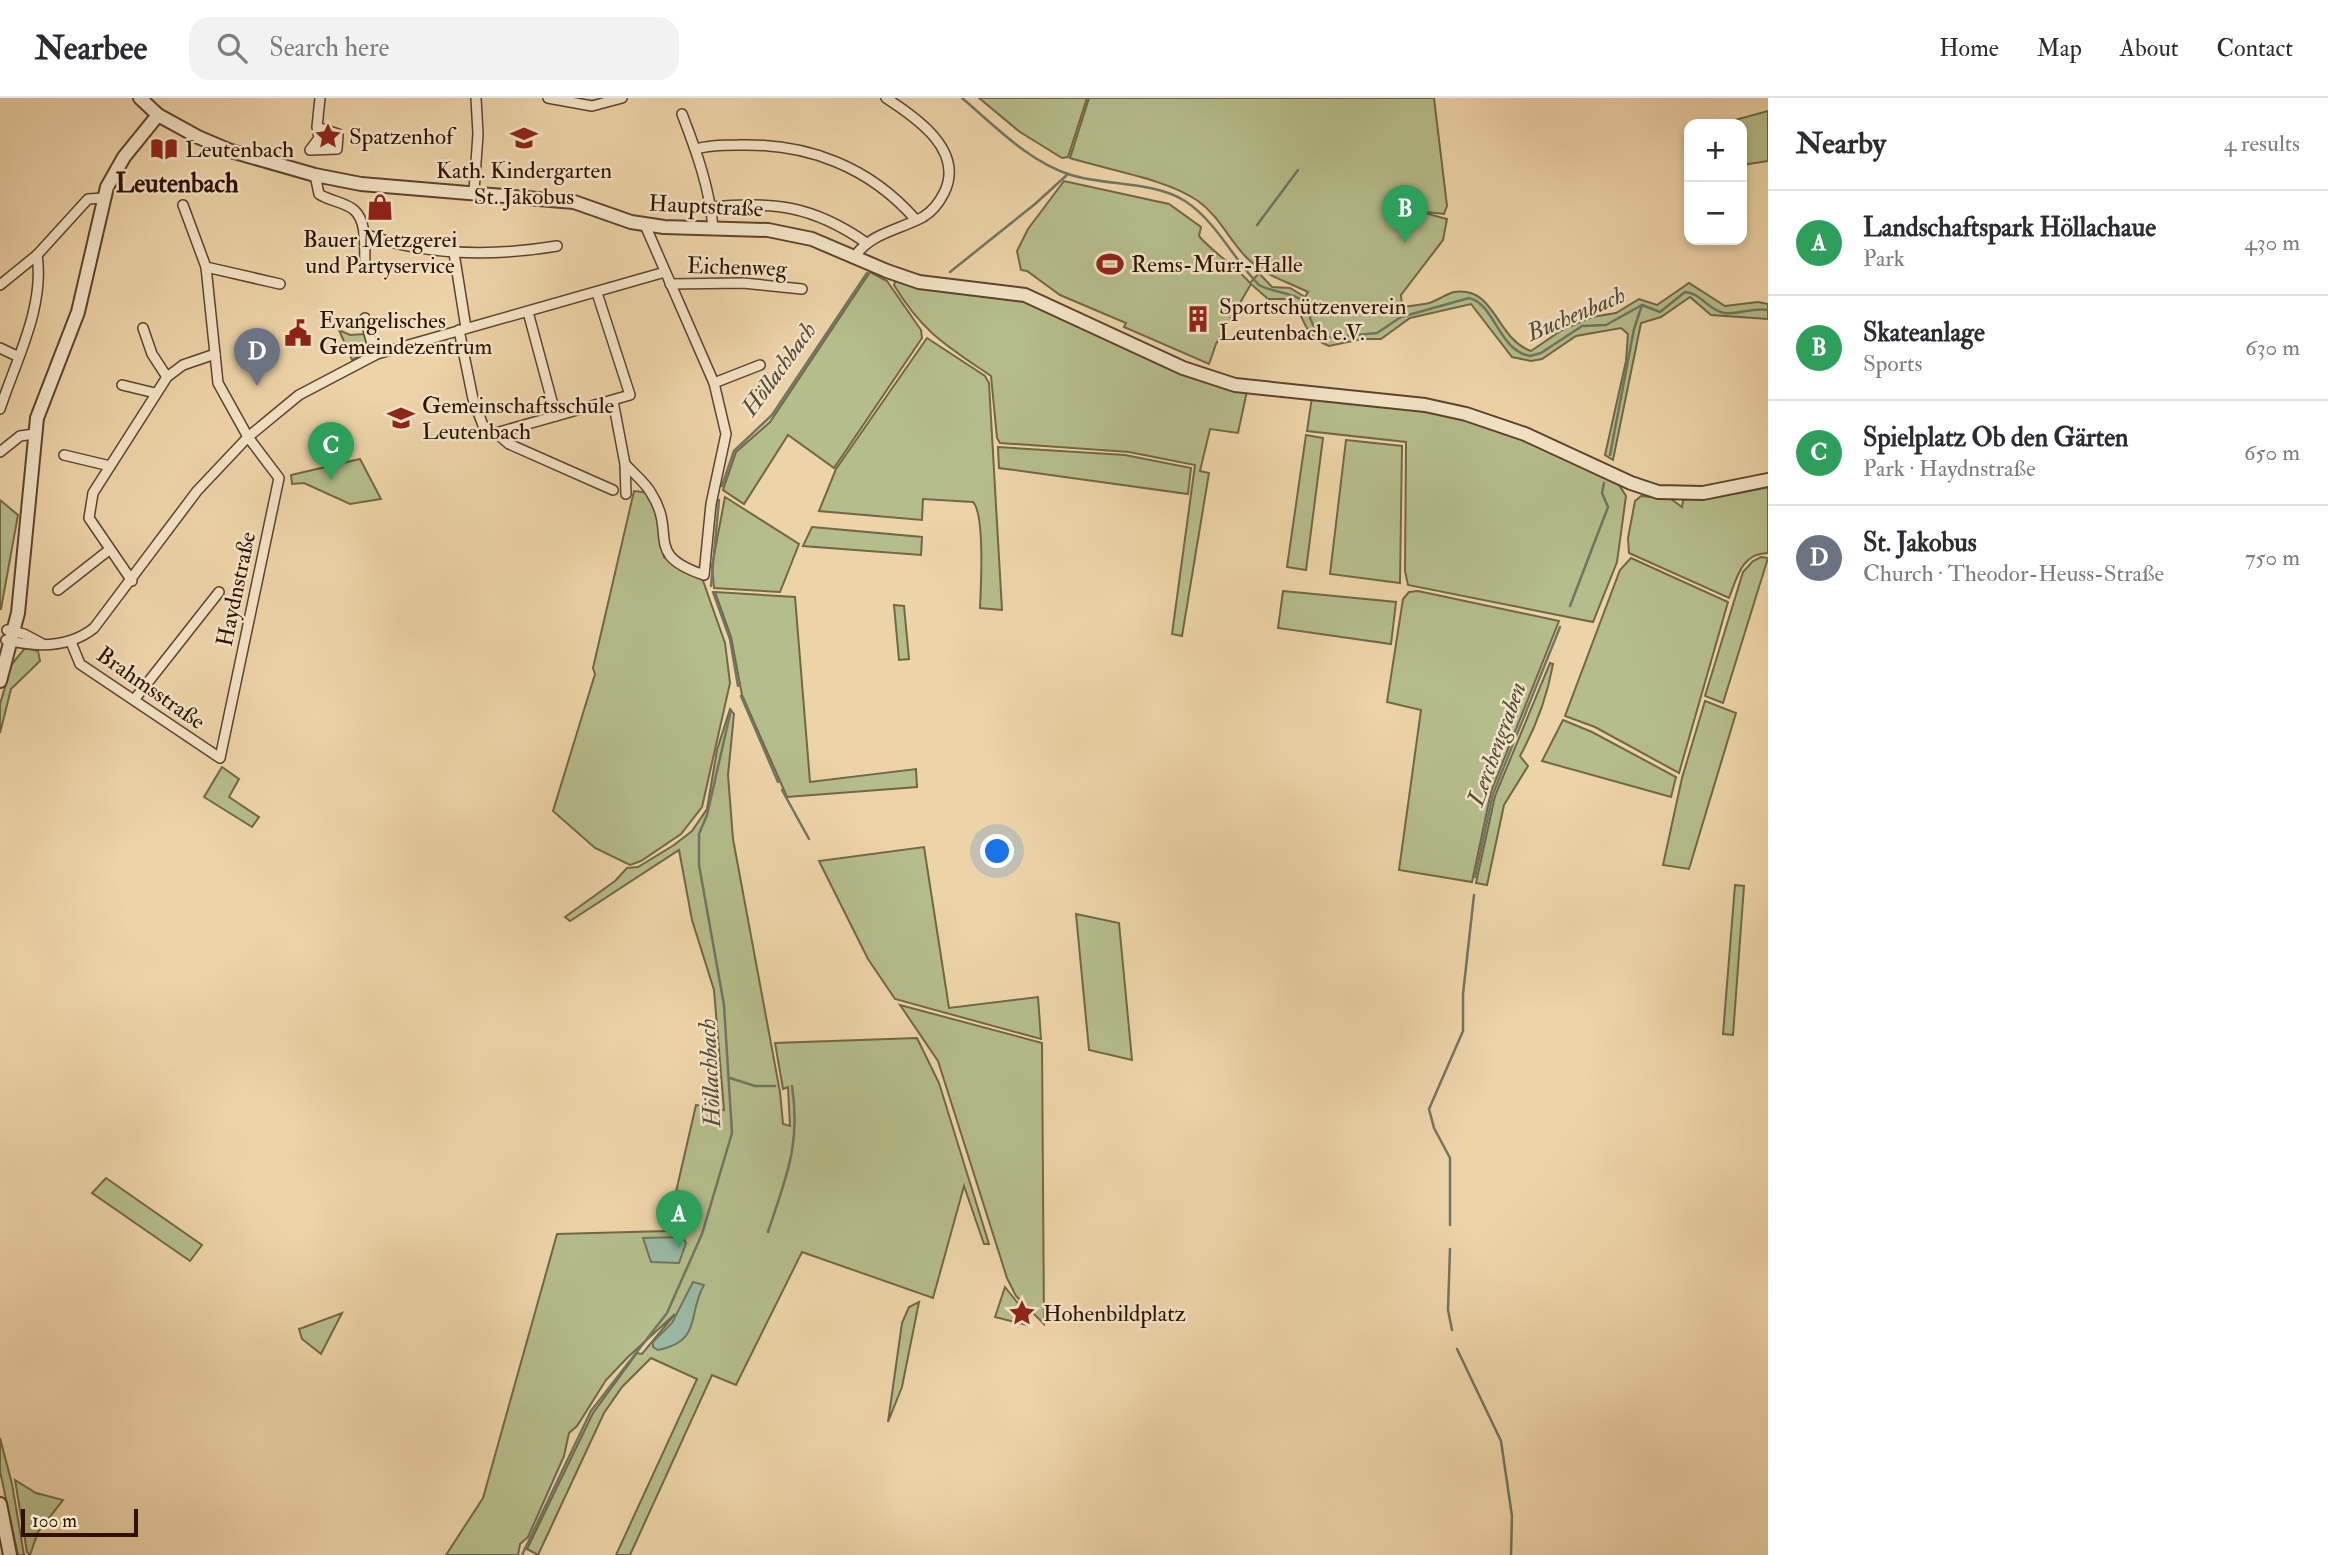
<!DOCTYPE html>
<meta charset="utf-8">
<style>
:root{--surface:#fff;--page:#f2f2f3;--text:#2b2b33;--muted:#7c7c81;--line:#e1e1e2;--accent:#d93025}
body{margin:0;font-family:"IM FELL Double Pica",serif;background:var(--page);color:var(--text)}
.controls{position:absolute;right:21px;top:21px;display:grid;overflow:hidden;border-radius:14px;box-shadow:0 4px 10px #0003}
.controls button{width:63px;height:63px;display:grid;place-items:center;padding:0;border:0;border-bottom:2px solid var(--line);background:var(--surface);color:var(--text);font:35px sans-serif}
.scale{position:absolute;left:21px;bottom:18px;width:117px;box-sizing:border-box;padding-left:7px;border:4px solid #2e1102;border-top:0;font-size:19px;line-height:24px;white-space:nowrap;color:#2e1102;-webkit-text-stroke:5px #f3e3c6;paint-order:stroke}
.you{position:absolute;left:998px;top:754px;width:24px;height:24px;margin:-18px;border:5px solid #fff;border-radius:50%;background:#1a73e8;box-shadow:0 0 0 10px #1a73e833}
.badge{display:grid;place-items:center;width:46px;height:46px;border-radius:50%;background:var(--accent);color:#fff;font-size:23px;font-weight:700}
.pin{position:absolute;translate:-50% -58px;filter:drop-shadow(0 2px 4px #0008)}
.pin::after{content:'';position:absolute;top:37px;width:24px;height:21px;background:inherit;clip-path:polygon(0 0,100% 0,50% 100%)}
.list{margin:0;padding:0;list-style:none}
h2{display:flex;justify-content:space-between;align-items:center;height:91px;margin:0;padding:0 28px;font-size:30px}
h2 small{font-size:23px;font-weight:400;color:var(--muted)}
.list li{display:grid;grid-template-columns:46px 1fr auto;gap:21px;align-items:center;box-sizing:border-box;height:105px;padding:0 28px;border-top:2px solid var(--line)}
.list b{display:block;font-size:26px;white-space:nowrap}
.list p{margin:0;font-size:23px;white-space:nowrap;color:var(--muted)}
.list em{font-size:23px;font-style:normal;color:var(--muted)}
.icon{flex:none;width:38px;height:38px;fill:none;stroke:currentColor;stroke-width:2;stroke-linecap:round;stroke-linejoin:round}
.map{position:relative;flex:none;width:1768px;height:1457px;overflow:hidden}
header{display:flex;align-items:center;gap:42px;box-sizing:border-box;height:98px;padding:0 35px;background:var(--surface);border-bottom:2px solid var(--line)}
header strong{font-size:33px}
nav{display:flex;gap:38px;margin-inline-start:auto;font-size:24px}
.search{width:490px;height:63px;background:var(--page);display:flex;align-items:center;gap:18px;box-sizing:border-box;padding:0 24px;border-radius:21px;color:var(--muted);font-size:26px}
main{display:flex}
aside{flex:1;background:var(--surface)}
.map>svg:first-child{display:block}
.green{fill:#b5bd8a;stroke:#726746;stroke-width:2}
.water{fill:#9ab9a3;stroke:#6f7663;stroke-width:2}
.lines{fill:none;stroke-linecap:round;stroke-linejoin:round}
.stream{stroke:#6f7663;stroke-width:2.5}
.minor-casing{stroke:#5e422c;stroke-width:12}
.tertiary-casing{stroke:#5e422c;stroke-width:16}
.minor{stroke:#f3e3c6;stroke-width:9}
.tertiary{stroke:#f3e3c6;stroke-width:12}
.labels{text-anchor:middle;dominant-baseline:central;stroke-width:5;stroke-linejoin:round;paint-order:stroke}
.poi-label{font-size:23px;fill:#2e1102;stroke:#f3e3c6;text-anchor:start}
.street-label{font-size:23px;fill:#2e1102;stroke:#f3e3c6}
.water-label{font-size:24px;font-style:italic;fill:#544c3a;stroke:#f3e3c6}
.quarter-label{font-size:26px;font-weight:bold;fill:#2e1102;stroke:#f3e3c6}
</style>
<header>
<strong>Nearbee</strong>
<div class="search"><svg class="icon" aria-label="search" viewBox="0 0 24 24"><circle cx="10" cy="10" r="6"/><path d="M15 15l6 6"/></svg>Search here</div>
<nav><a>Home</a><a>Map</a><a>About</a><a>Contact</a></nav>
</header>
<main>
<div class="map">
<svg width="1768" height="1457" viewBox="0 0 1768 1457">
<rect width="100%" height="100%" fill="#edd4a8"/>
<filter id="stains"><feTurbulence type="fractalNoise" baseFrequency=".00286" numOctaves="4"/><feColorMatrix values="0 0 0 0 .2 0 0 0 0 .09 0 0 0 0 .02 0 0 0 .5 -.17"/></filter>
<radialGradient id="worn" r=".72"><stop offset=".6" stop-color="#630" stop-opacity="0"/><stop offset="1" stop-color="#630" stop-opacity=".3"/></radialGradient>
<!-- green -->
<g class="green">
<path d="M979,0H1087L1068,59L1062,60L1020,34Z"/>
<path d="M1089,0H1434L1447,108L1444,116L1417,113L1447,121L1443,142L1401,197L1402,209C1411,208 1421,207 1429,205C1438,202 1446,196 1454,194C1496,188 1495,240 1531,253L1562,232L1592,219L1616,215L1639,201L1657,207L1689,185L1725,208L1758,204L1768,206V221L1711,217L1690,199L1661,219L1641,225L1613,362L1605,357L1626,263L1628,236L1621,230L1576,238L1542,261L1531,263L1512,259L1471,206L1410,220L1381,241H1362L1329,248C1300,236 1308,221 1290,201H1268L1251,186L1216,246L1209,266L1124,229L1126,225L1060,197L1027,173L1021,172L1017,153L1028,131L1064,83L1169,106L1201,129L1199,138C1214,156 1235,167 1250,185L1259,175L1272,189L1290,190L1305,199L1308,194C1286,183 1265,178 1247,160C1229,142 1220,119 1198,103C1167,81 1108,72 1070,60Z"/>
<path d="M1768,13V63L1742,67V26H1720Z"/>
<path d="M870,174L887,183L921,232L922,240L834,370L788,337L744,406L723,392L736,354L770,324Z"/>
<path d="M896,182L1025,201L1247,293L1238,335L1210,331L1200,373L1209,375L1182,538L1172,536L1195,367L1129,354L1000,345L997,340L991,278C947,248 922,234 894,187Z"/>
<path d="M339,232L350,237L364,236L370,254L352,262Z"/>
<path d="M927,240L985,278L989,285L1002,512L980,510C981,489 985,416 973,404L923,401L922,422L819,413L836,371Z"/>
<path d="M1312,299C1363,304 1416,306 1466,321C1519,336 1571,360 1619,387L1626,398L1617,464L1593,524L1408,487L1405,473L1406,344L1307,333Z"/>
<path d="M1306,337L1323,340L1306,472L1287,469Z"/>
<path d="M1346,342L1402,348L1400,485L1330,476Z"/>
<path d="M998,349L1125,357L1191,370L1188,396L999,370Z"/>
<path d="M360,361L381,401L350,406L304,385L292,386L291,377Z"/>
<path d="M1768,387V455C1742,455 1737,479 1729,500L1629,455L1628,440L1635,403L1641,398L1671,401L1682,409L1683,402Z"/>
<path d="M634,393L649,395L659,419L664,459L702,480L725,545L730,585L702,709L681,736L641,763L630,767L595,750L553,713L595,576L593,570Z"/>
<path d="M725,399L799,446L780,494L714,490L712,468Z"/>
<path d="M0,402L18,417L1,511H0Z"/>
<path d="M812,429L922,439L921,457L803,448Z"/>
<path d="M1761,459L1768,460L1723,605L1705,598L1743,474L1753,463Z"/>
<path d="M1631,460L1728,504L1679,675L1595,629L1565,618L1620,472Z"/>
<path d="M1283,493L1396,504L1391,546L1278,530Z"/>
<path d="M1418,493L1559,523L1491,694L1472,784L1399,772L1421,612L1387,604L1403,501L1409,494Z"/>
<path d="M715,494L795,499L810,684L916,671L917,689L787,699L742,597L731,539Z"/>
<path d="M894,507L904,508L909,561L899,562Z"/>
<path d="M25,550L38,553L40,563L11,591L0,635V606L12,566Z"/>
<path d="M1550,565L1553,566C1547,600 1537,627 1520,658L1528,668L1504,707L1487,787L1476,785L1495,698Z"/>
<path d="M1705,603L1736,615L1689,771L1663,767L1682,680Z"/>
<path d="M730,611L734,616L728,677L733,741L780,994L783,1026L790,1028L788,989L783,991L775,945L917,940L939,985L989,1146H984L964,1088L933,1200L802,1154L736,1287L712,1277L630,1457H616L697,1281L651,1260L622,1289L604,1315L538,1457L527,1451L593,1315L637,1255L642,1256L675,1216L628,1259L606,1282L577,1328L569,1335L564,1358L528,1439L520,1446L518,1457H446L483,1400L557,1136L667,1133L696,1007L724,1012L714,892L692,822L679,752L570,823L565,819L615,783L627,770L638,769L674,747L692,733L707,711L717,652Z"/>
<path d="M1563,622L1592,634L1676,679L1671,699L1542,663Z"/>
<path d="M222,669L239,681L229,699L259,719L252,729L204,699Z"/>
<path d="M924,749L949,910L1038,899L1041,941L895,901L868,861L819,763Z"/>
<path d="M1735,787L1744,788L1733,937L1723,936Z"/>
<path d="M1076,816L1119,825L1132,962L1089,952Z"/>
<path d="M900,907L1042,945L1044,1226L1016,1198L1007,1180L938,963Z"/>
<path d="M106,1080L202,1147L190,1163L92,1095Z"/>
<path d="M1005,1189L1029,1219L1031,1228L995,1219Z"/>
<path d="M919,1204L902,1289L888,1324L902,1225L909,1209Z"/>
<path d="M342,1215L321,1256L302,1241L299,1231L302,1230Z"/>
<path d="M0,1340L12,1386L24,1457H18L0,1373Z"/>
<path d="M15,1382L36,1395L63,1402L38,1434L30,1457L27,1454Z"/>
</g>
<!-- water -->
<g class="water">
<path d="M682,1139L686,1145L679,1165L651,1164L643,1140Z"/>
<path d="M693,1184L704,1187C687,1216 703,1243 658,1252L653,1249V1244L672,1225Z"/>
</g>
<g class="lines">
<!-- stream -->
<g class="stream">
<path d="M962,0C995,28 1029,64 1071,77C1107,88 1153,83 1185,103C1217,124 1233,161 1259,187C1271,194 1297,196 1301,202C1312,216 1309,231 1326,240L1377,235L1401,219L1469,200C1495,206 1498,252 1530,258L1541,255L1582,228L1606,227L1642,207L1660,214L1685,194C1701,195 1708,212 1724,215C1740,217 1752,209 1768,212"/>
<path d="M1257,127L1298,72"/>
<path d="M950,174L1035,106L1068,76"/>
<path d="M1610,357L1634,231L1642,207"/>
<path d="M722,388L734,353L772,317L867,175"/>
<path d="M711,488L719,402"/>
<path d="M713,494L730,541L738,588"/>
<path d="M1570,508L1608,409L1602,395L1604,385"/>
<path d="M741,598L778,684"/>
<path d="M782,692L809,741"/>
<path d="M1475,779L1493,696L1560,529"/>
<path d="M730,980L755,988H775"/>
<path d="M1450,1127V1060L1434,1030L1429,1011L1463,933V896L1474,797"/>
<path d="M768,1134C786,1079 801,1047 792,988"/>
<path d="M1450,1151L1448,1212L1452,1232"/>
<path d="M1457,1251L1501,1343L1512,1418L1511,1457"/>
<path d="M522,1457L591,1313L667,1215L702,1136L732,1035L724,907L699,767V736L707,717L731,612"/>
</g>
<defs>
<g id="minor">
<path d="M548,0L592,8L622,0"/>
<path d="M682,16C696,52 710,91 713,130"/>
<path d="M317,29L338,36L337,51L310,52L319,40L317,29L320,0"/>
<path d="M696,51C709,47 724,47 738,47C808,45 870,69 916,122"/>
<path d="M315,77L319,96C329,103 345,104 354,112C368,124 364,152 365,167"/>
<path d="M474,93L478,36L476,0"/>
<path d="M711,109C774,103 813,108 865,144"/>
<path d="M364,136C427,158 491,159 557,148"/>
<path d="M454,155L466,230"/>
<path d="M855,158C871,135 899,132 923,119C933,113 939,105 944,95C965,53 917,20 886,0"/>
<path d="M206,169L280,186"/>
<path d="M670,186L743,185L802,191"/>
<path d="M0,187L37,157L88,101L103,100"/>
<path d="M528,214L556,318"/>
<path d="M365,220L375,257"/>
<path d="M143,230L152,256L167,279"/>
<path d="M459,232L473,301L484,330L496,335L630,297L597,195"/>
<path d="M0,250L17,258"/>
<path d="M714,285L760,267"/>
<path d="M122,287L155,295"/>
<path d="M613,303L625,366L626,396"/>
<path d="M0,311C16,262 45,209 37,157"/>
<path d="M496,335L509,346L613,392"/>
<path d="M0,354L20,338L34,336"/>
<path d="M64,357L110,368"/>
<path d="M625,366C633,375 645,384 651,395C678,437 642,456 704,477L711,406L726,336L714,285L645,127"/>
<path d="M132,483L89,420L93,395L167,279L183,267L215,256"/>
<path d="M58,492L109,452"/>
<path d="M7,532L24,536L41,545"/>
<path d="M6,542C35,549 69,550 94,530L197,393L248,339L299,297L377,256L665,174"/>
<path d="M71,544L80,566L220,660L279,380L248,339L218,285L206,169L183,107"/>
<path d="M134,602L219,494"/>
</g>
<g id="tertiary">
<path d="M140,0L158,17L198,39L231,53L315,77L361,86L574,104L631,124L664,129L768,132L812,141L887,173L919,184L1025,197L1183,270L1235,287L1425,307L1466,316L1525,336L1631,385L1658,394L1703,395L1768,382"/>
<path d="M0,583L18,515L37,320L78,214L107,89L124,59L158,17"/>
<path d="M0,1406L10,1457"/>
</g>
</defs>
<!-- minor casing -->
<use href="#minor" class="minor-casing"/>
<!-- tertiary casing -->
<use href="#tertiary" class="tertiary-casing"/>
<!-- minor -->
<use href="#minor" class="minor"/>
<!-- tertiary -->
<use href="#tertiary" class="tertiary"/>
</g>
<!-- icons -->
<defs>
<symbol id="sight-bare" viewBox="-9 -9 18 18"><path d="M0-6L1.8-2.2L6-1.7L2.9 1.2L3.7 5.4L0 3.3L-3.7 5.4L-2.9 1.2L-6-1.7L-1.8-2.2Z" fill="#8f2418" stroke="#f3e3c6" stroke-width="2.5" paint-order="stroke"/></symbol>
<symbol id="school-bare" viewBox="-9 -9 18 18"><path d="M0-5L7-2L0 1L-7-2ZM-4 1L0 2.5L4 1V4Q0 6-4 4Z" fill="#8f2418" stroke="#f3e3c6" stroke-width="2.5" paint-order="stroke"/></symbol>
<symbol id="library-bare" viewBox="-9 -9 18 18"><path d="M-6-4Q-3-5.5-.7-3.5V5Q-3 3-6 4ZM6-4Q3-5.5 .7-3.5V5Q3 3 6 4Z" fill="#8f2418" stroke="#f3e3c6" stroke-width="2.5" paint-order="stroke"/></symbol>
<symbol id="shop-bare" viewBox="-9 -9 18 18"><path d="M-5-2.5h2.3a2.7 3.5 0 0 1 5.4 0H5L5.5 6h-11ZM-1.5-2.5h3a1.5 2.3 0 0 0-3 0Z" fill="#8f2418" stroke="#f3e3c6" stroke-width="2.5" paint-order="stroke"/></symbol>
<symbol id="stadium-bare" viewBox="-9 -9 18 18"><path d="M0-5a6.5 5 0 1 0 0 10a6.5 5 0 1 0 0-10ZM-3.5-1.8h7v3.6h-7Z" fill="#8f2418" stroke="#f3e3c6" stroke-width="2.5" paint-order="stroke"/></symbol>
<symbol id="building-bare" viewBox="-9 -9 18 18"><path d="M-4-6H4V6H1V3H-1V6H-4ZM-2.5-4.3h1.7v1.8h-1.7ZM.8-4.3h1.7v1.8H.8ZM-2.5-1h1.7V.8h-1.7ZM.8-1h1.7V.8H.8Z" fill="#8f2418" stroke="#f3e3c6" stroke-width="2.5" paint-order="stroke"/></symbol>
<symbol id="civic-bare" viewBox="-9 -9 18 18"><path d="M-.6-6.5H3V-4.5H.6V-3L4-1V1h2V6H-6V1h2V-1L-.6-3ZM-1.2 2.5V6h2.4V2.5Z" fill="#8f2418" stroke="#f3e3c6" stroke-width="2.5" paint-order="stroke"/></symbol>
</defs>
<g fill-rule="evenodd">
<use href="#sight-bare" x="309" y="19" width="38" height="38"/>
<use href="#school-bare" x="505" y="21" width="38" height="38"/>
<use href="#library-bare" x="145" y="32" width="38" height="38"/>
<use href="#shop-bare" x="361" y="90" width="38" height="38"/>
<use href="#stadium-bare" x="1091" y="147" width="38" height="38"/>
<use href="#building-bare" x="1179" y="202" width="38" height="38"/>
<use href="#civic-bare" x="279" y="216" width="38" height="38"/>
<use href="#school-bare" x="382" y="301" width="38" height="38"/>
<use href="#sight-bare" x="1003" y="1196" width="38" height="38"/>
</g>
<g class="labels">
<!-- poi labels -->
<g class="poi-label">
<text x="349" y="38">Spatzenhof</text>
<text x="185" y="51">Leutenbach</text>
<text x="524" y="72" text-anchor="middle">Kath. Kindergarten<tspan x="524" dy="26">St. Jakobus</tspan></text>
<text x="380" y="141" text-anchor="middle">Bauer Metzgerei<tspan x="380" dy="26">und Partyservice</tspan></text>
<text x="1131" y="166">Rems-Murr-Halle</text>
<text x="1219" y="208">Sportschützenverein<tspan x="1219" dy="26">Leutenbach e.V.</tspan></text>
<text x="319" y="222">Evangelisches<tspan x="319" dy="26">Gemeindezentrum</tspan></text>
<text x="422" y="307">Gemeinschaftsschule<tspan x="422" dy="26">Leutenbach</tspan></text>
<text x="1043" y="1215">Hohenbildplatz</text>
</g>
<!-- street labels -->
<g class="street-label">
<text transform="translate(706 108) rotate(3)">Hauptstraße</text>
<text transform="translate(737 169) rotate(2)">Eichenweg</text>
<text transform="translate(236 491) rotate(-78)">Haydnstraße</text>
<text transform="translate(151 590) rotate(35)">Brahmsstraße</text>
</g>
<!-- water labels -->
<g class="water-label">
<text transform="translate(1576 216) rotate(-23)">Buchenbach</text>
<text transform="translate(779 271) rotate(-54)">Höllachbach</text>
<text transform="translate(1497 646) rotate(-70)">Lerchengraben</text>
<text transform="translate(710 975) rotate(-93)">Höllachbach</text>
</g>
<!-- quarter labels -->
<g class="quarter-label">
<text x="177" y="86">Leutenbach</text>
</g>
</g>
<rect width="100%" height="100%" filter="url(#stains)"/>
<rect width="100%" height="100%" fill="url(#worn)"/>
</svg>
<div class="controls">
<button>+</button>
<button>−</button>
</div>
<div class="scale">100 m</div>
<div class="you"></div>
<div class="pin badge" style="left:679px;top:1150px;background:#2e9e5b">A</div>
<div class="pin badge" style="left:1405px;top:145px;background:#2e9e5b">B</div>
<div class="pin badge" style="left:331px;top:382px;background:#2e9e5b">C</div>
<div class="pin badge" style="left:257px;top:288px;background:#6b7280">D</div>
</div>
<aside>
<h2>Nearby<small>4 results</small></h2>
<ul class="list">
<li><span class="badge" style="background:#2e9e5b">A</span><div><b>Landschaftspark Höllachaue</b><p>Park</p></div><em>430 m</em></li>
<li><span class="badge" style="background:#2e9e5b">B</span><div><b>Skateanlage</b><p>Sports</p></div><em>630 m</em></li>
<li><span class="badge" style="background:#2e9e5b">C</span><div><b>Spielplatz Ob den Gärten</b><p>Park · Haydnstraße</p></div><em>650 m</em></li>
<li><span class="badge" style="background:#6b7280">D</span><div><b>St. Jakobus</b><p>Church · Theodor-Heuss-Straße</p></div><em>750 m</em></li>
</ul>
</aside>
</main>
